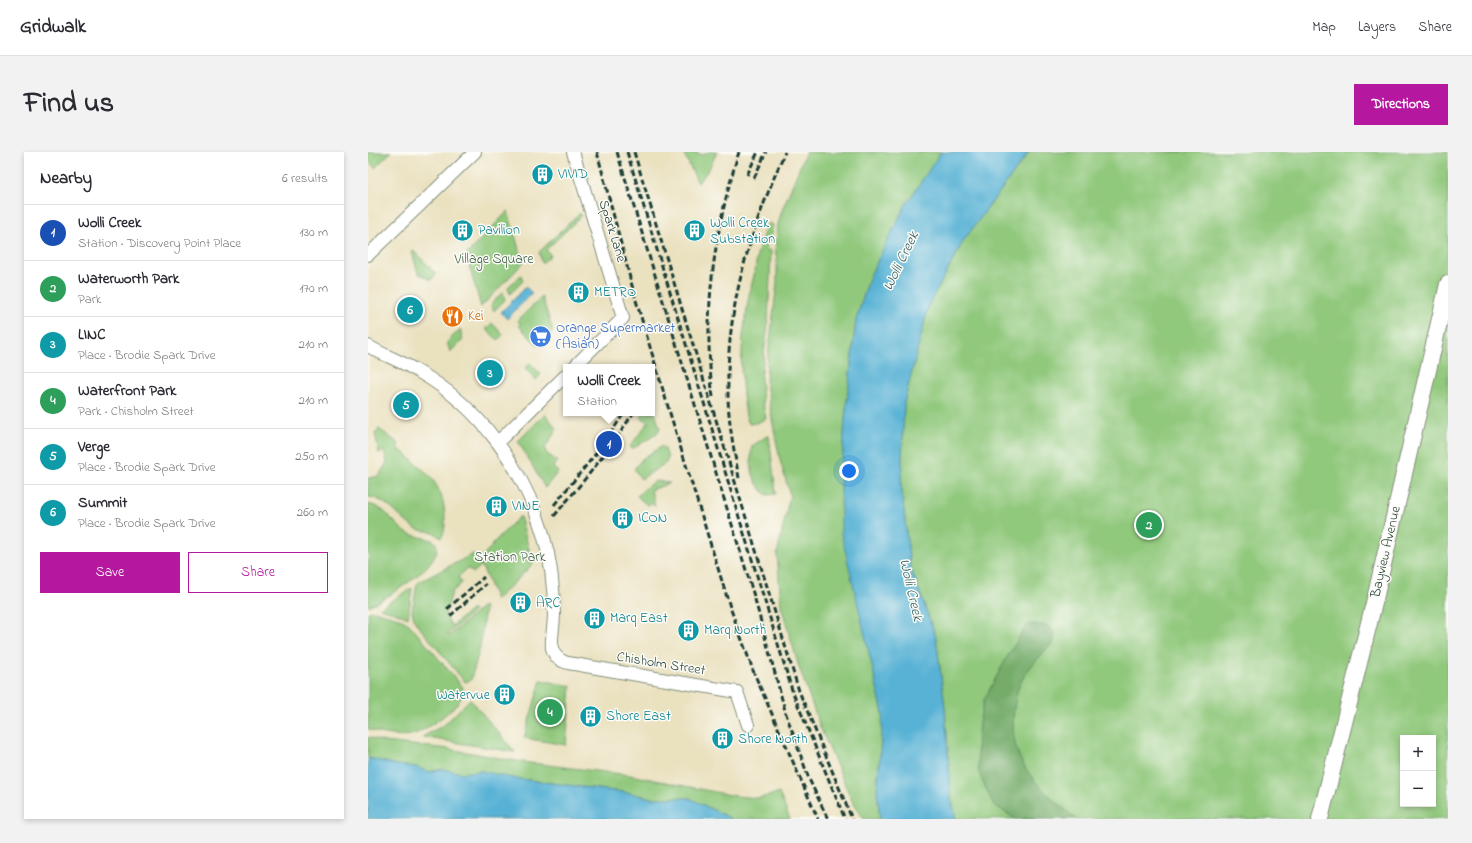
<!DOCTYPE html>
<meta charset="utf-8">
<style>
:root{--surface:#fff;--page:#f2f2f3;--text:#2b2b33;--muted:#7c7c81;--line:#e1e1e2;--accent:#b5179e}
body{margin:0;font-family:"Indie Flower",sans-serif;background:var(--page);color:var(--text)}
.controls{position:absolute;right:12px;bottom:12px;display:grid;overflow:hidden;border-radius:0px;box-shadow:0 2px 6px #0003}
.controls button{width:36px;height:36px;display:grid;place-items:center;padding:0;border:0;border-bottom:1px solid var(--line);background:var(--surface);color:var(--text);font:20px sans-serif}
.you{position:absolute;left:481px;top:319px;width:14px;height:14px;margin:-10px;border:3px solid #fff;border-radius:50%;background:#1a73e8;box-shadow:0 0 0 6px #1a73e833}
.badge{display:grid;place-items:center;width:26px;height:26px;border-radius:50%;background:var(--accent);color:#fff;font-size:13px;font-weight:700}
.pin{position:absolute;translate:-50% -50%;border:2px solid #fff;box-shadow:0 1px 4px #0006}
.popup{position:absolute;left:195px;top:212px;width:92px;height:52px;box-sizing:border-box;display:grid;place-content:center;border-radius:0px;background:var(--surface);filter:drop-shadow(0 1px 3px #0005);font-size:13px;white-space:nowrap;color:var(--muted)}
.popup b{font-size:15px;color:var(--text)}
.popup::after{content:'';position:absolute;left:50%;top:100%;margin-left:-8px;border:8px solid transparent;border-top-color:var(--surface)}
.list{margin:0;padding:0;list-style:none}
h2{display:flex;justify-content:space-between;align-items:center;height:52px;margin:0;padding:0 16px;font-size:17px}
h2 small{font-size:13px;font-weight:400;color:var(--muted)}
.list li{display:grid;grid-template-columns:26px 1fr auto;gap:12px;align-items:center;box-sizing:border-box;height:56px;padding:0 16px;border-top:1px solid var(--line)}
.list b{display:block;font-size:15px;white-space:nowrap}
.list p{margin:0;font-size:13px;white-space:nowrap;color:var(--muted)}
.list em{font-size:13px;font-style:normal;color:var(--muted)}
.actions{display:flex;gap:8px;padding:12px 16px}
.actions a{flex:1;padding:9px 0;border:1px solid var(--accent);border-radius:0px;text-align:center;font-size:14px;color:var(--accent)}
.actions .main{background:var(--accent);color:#fff}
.map{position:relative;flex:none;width:1080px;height:667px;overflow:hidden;border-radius:0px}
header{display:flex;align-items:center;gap:24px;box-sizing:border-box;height:56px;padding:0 20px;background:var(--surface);border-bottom:1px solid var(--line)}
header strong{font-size:19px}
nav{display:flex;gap:22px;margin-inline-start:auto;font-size:14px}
.intro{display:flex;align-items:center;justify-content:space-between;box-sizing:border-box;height:96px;padding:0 24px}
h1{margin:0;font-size:28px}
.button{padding:10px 18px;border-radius:0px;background:var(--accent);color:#fff;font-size:14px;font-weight:700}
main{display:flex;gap:24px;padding:0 24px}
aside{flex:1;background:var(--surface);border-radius:0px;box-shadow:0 2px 6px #0003}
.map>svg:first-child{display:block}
.green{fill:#90c87b;stroke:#588258;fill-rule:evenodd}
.forest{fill:#74ac6b;stroke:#4a7450}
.water{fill:#58b2d5;stroke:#3c7884}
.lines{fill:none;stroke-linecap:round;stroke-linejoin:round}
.minor-casing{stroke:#848f7a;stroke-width:14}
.secondary-casing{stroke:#848f7a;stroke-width:18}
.minor{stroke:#fff;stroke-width:12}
.secondary{stroke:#fff;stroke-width:16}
.rail{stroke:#1f3d34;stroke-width:3;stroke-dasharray:6 3;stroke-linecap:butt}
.labels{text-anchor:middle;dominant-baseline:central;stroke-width:3;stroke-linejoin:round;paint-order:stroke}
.culture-label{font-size:14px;fill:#0d838f;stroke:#fdfcf7;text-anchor:start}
.street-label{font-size:14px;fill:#1f3d34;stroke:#fdfcf7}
.park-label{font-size:14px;fill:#3b6046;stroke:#fdfcf7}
.food-label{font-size:14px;fill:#c56008;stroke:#fdfcf7;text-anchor:start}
.shop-label{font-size:14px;fill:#366cbe;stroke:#fdfcf7;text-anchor:start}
.water-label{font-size:15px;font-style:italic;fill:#306064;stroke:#fdfcf7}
</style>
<header>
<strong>Gridwalk</strong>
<nav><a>Map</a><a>Layers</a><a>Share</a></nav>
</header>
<div class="intro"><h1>Find us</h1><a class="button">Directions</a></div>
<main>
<aside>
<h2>Nearby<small>6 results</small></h2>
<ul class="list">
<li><span class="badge" style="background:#1a4fb4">1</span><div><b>Wolli Creek</b><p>Station · Discovery Point Place</p></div><em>130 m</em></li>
<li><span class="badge" style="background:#2e9e5b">2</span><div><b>Waterworth Park</b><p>Park</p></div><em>170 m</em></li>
<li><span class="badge" style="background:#0f9aa8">3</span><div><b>LINC</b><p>Place · Brodie Spark Drive</p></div><em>210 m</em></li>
<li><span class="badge" style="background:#2e9e5b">4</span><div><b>Waterfront Park</b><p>Park · Chisholm Street</p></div><em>210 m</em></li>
<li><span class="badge" style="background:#0f9aa8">5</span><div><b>Verge</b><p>Place · Brodie Spark Drive</p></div><em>250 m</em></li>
<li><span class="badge" style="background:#0f9aa8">6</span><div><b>Summit</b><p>Place · Brodie Spark Drive</p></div><em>260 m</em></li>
</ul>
<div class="actions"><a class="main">Save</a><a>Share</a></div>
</aside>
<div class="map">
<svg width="1080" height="667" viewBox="0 0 1080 667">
<rect width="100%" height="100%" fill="#fdfcf7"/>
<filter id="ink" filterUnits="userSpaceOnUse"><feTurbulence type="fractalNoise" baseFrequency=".025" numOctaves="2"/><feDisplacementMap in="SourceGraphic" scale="8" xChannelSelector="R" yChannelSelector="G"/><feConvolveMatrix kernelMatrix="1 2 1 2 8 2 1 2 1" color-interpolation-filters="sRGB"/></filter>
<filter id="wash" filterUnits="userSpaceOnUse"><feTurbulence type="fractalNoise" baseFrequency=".012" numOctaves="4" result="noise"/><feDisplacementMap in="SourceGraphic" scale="16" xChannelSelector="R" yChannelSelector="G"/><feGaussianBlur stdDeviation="0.9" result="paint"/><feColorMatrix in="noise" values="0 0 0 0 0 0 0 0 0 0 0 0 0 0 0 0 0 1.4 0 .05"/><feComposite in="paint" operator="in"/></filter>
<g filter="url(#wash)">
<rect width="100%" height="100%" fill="#eae1bf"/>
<!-- green -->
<g class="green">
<path d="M0,0H23L7,16L0,9Z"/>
<path d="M315,0H325L335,3L340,0H349L341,17L330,31Z"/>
<path d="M438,0H573L537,54L502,124L488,168L477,267L473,329L496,476L515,561L509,640L512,667H496L484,649L452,575L430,512L413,454L409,402L422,343L412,308L404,267L398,230L399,212L409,131V107L407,98L410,72L414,58Z"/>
<path d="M661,0H1080V667H588L583,646L577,555L568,485L542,414L533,332L536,251L561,152L596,88ZM1035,586H1065V652H1035Z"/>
<path d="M140,59L155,111L113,155L98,103Z"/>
<path d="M212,61L213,64L178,98L183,103L174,111L171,100Z"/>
<path d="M401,71L405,73L403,90H400L398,97L403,99L400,172L393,226L395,251L398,267L388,271L381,272L378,264L375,244L373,215L375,183L381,143L387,119L389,103L397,77Z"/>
<path d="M45,98L68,122L63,128L50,121L44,100Z"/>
<path d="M153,123L155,129L142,142L140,135Z"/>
<path d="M135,140L137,148L126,159L123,152Z"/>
<path d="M174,145L185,179L170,194L151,174L152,172L150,168Z"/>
<path d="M124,171L135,183L130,188L118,177Z"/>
<path d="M92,177L95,188L82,200L79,190Z"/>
<path d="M162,211L173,222L168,228L157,216Z"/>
<path d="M284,251L292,277L287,283L264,297L262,295L280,270L273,265L276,261H284Z"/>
<path d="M177,262L189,277L177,296L178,301L189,309L185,315L190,320L177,336L150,289Z"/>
<path d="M10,276L31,292L29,295C56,319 77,329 77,368C77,374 77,381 73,386C70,384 67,381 65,381C59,378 53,380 47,376C31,367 19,346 0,345V326L11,324L19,310L16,299L11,301L7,281H10Z"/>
<path d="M399,284H401L408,342L399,343C384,332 381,312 384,294Z"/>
<path d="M294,294L297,297L300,306L298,311L273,327L266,317L275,306Z"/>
<path d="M288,329L302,331L283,338L287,354L284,352L279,353L269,344L281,333Z"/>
<path d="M0,352C17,355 24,369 36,379C45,386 63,385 67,390C81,410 14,449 0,454Z"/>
<path d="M152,364L165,412L128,448L111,407L124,394V392Z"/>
<path d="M105,402L109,404L113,414L105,421L100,416L90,425L94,431L84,440L77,464L84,474L104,457L106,459L80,482L81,484L115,454L117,456L112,495L103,528L97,530L47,470L44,459L49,432L51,430Z"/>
<path d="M44,436L40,466L29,461L12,456Z"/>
<path d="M6,459L31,466L41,472L94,534C95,537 97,540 95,543C89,556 57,580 43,583C30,585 12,582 0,577V460Z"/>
<path d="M173,528L203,534L198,593L156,586Z"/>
<path d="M102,547L147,600L54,585L76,573Z"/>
<path d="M0,585L17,590L81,597L154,610L262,623L367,644L391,646L411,641L422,667H364L321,646H283L262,641L144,626L113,619L93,621L74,617L61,620L48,615L29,613L0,606Z"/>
</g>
<!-- forest -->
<path class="forest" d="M666,472C678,473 694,477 683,493C681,496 677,498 675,501C668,509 659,518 654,528C650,534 648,544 647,551C637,609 667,632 708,667H647L625,652L611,621L609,597L611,571L616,548L639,505L659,473Z"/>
<!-- water -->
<g class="water">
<path d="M573,0H661L596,88L561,152L536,251L533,332L542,414L568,485L577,555L583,646L588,667H512L509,640L515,561L473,381V329L477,267L488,168L502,124L537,54Z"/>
<path d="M158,135L164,141L139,167L133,160Z"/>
<path d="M0,606L29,613L48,615L61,620L74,617L93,621L113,619L144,626L262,641L283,646H321L364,667H0Z"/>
</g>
</g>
<g filter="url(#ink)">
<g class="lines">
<defs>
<g id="minor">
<path d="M205,0L255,166L206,215"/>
<path d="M0,103L107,0"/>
<path d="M0,194C17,204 35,210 51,220C112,255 155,315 175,382C183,408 186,435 186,462C186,473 183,485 184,496C186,504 192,509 200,511L369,540L380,573"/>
<path d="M130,290L198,223"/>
</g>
<path id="secondary" d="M952,667L1007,447L1080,132"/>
</defs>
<!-- minor casing -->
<use href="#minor" class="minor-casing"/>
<!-- secondary casing -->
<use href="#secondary" class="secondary-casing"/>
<!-- minor -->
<use href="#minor" class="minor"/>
<!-- secondary -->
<use href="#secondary" class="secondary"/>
<!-- rail -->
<g class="rail">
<path d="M229,0L267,145L301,258L362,455L386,521L450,667"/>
<path d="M249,0L386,444L418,562L441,627L460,667"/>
<path d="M259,0L425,541L477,667"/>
<path d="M266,0L431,539L484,667"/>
<path d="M379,23L390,0"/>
<path d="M386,26L398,0"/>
<path d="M345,245C334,163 346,78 371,0"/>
<path d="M371,326C366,298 360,269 360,241C358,153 382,80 417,0"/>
<path d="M186,353L235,293L256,261"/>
<path d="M186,364C214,331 242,298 265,261"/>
<path d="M79,457L116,425"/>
<path d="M82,464L118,432"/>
</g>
</g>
</g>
<!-- icons -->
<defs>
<symbol id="building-disc" viewBox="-11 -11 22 22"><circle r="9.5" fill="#0f9aa8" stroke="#fdfcf7"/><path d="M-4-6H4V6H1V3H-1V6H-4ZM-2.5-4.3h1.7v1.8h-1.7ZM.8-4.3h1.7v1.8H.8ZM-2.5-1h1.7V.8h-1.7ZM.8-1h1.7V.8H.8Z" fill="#fff"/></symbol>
<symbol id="restaurant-disc" viewBox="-11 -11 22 22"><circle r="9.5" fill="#e8710a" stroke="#fdfcf7"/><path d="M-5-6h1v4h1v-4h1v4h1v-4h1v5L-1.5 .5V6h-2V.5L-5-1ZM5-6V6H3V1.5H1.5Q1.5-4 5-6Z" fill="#fff"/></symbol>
<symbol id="supermarket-disc" viewBox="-11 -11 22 22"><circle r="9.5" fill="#3f7fe0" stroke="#fdfcf7"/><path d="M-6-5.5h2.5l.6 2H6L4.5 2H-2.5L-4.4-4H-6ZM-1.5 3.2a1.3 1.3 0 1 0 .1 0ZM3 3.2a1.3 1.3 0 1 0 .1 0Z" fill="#fff"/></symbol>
</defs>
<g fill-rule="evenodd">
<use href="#building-disc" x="162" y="10" width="25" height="25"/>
<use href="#building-disc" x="82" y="66" width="25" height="25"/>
<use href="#building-disc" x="314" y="66" width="25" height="25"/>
<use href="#building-disc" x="198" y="128" width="25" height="25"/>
<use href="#restaurant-disc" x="72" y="152" width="25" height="25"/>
<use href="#supermarket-disc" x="160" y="172" width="25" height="25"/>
<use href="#building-disc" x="116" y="342" width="25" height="25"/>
<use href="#building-disc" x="242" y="354" width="25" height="25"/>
<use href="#building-disc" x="140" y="438" width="25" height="25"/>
<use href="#building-disc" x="214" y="454" width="25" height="25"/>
<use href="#building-disc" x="308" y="466" width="25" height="25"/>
<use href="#building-disc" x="124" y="530" width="25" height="25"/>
<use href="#building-disc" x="210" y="552" width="25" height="25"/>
<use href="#building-disc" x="342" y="574" width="25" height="25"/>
</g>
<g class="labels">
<!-- culture labels -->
<g class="culture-label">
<text x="190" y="22">VIVID</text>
<text x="342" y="71">Wolli Creek<tspan x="342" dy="16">Substation</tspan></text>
<text x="110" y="78">Pavilion</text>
<text x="226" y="140">METRO</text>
<text x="144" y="354">VINE</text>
<text x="270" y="366">ICON</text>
<text x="168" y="451">ARC</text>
<text x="242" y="466">Marq East</text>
<text x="336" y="478">Marq North</text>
<text x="122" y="543" text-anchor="end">Watervue</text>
<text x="238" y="564">Shore East</text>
<text x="370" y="587">Shore North</text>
</g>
<!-- street labels -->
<g class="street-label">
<text transform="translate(244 79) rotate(73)">Spark Lane</text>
<text transform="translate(1018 400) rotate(-77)">Bayview Avenue</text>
<text transform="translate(293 512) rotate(9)">Chisholm Street</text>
</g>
<!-- park labels -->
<g class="park-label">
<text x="126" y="107">Village Square</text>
<text x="142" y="405">Station Park</text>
</g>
<!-- food labels -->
<g class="food-label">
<text x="100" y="164">Kei</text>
</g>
<!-- shop labels -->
<g class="shop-label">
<text x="188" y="176">Orange Supermarket<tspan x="188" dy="16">(Asian)</tspan></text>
</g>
<!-- water labels -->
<g class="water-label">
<text transform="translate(533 109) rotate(-64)">Wolli Creek</text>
<text transform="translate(543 438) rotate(77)">Wolli Creek</text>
</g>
</g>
</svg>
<div class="controls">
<button>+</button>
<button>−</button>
</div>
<div class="you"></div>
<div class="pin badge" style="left:241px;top:292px;background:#1a4fb4">1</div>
<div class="popup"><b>Wolli Creek</b>Station</div>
<div class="pin badge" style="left:781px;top:373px;background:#2e9e5b">2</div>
<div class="pin badge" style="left:122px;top:221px;background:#0f9aa8">3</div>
<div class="pin badge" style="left:182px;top:560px;background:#2e9e5b">4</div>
<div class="pin badge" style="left:38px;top:253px;background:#0f9aa8">5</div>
<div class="pin badge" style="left:42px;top:158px;background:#0f9aa8">6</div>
</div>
</main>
